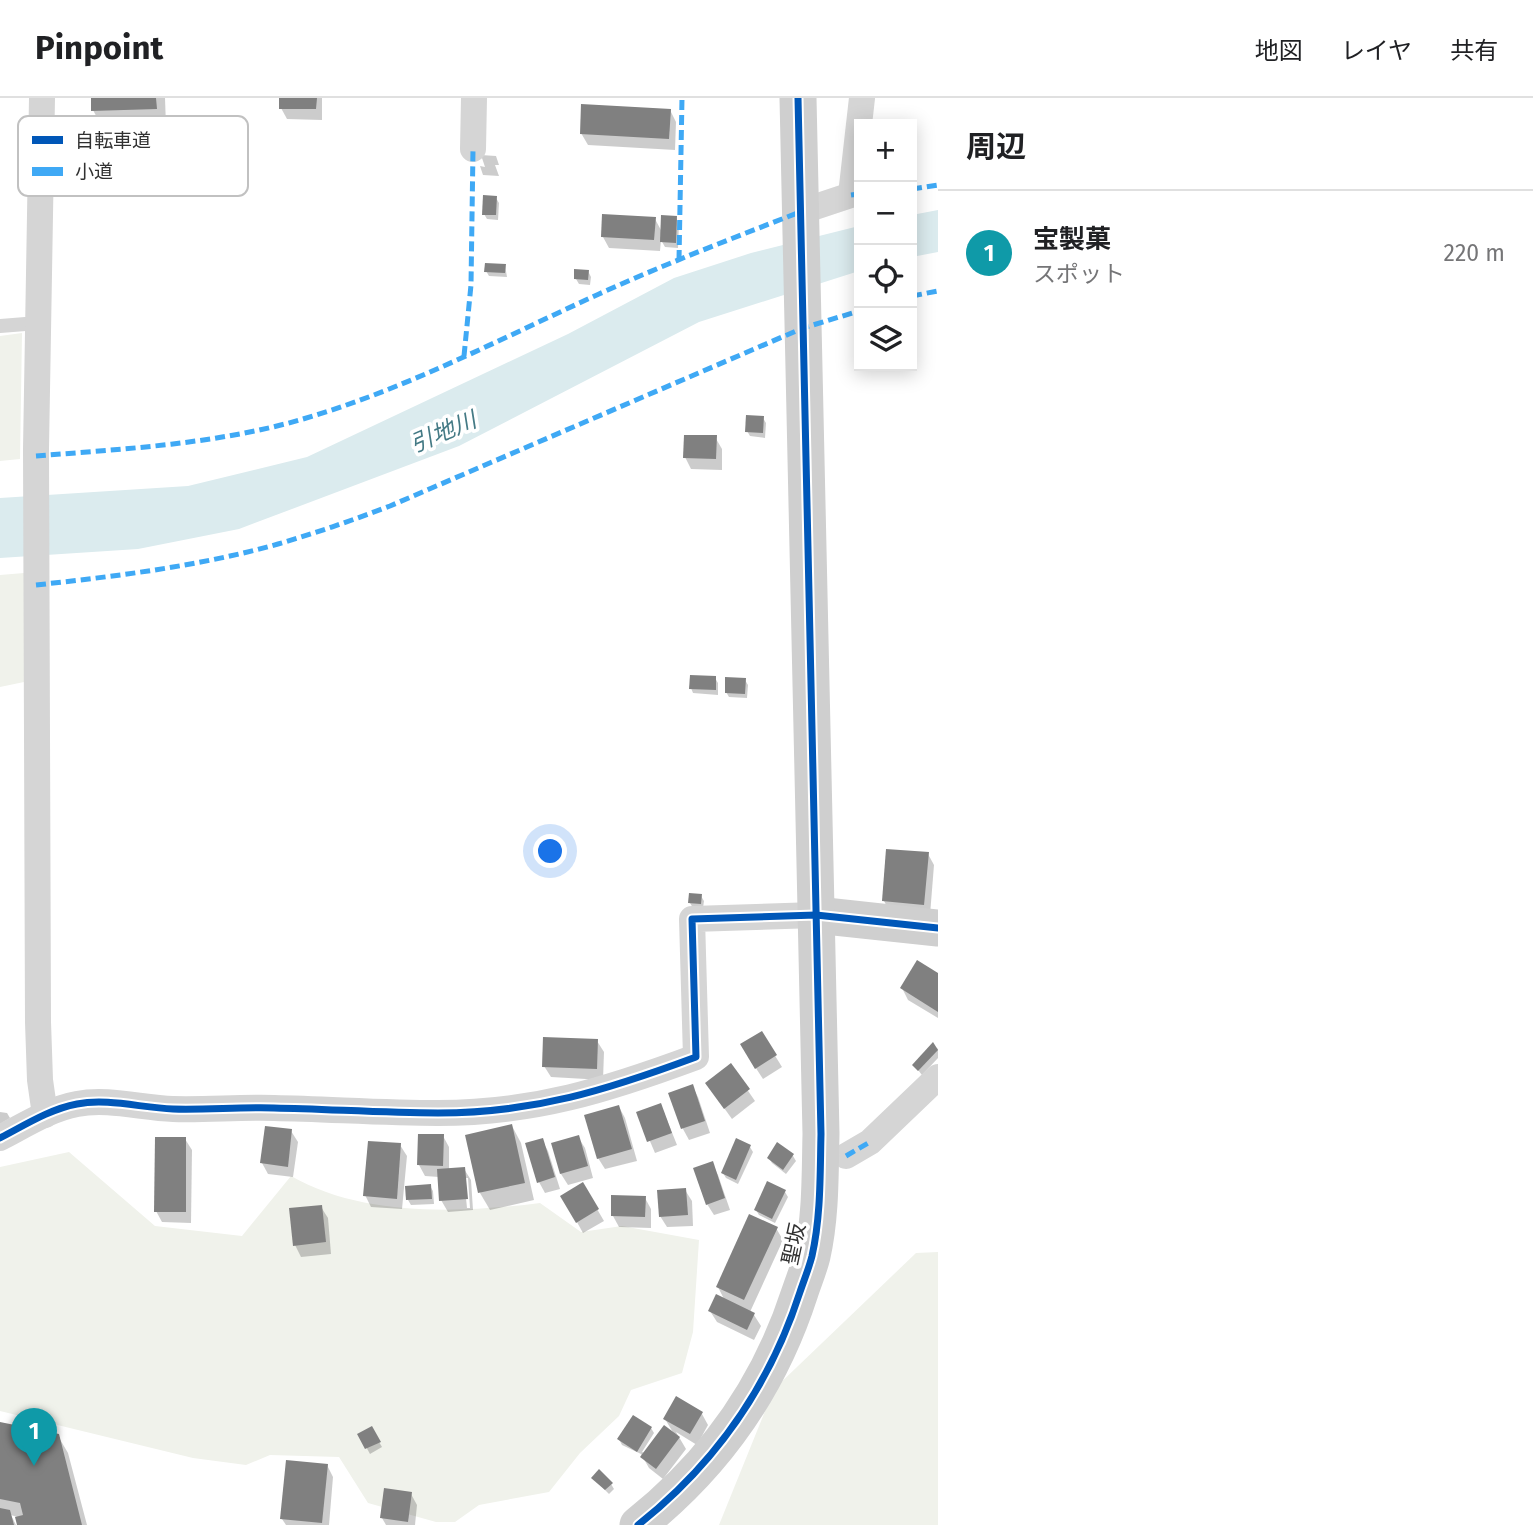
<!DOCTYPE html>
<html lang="ja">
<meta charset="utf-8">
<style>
:root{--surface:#fff;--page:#f6f6f6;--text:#202124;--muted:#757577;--line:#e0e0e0;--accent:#0f766e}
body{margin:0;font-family:"Fira Sans","Noto Sans JP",sans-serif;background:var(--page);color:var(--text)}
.controls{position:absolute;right:21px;top:21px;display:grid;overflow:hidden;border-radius:0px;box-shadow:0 4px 18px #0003}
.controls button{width:63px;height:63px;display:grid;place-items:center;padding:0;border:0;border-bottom:2px solid var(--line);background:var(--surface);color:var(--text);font:35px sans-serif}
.you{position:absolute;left:551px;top:754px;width:24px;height:24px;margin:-18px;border:5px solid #fff;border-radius:50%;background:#1a73e8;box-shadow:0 0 0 10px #1a73e833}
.badge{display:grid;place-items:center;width:46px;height:46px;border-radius:50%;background:var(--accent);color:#fff;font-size:23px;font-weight:700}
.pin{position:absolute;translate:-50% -58px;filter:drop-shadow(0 2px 4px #0008)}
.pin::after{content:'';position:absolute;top:37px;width:24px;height:21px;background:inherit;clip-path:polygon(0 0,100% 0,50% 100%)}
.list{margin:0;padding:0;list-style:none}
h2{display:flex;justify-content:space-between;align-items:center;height:91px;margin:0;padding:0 28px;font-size:30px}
h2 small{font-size:23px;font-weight:400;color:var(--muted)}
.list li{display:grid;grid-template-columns:46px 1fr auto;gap:21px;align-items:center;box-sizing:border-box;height:126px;padding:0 28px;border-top:2px solid var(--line)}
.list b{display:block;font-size:26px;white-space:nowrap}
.list p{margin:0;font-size:23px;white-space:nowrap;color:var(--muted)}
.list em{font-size:23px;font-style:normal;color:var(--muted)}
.icon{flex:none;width:38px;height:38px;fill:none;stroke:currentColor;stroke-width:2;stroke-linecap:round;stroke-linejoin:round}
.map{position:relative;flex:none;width:938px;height:1427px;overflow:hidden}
header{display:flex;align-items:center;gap:42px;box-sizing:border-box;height:98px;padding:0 35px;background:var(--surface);border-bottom:2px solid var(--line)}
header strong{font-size:33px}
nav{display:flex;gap:38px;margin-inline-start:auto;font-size:24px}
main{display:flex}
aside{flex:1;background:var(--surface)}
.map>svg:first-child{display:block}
.green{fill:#f0f2eb}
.water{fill:#dbebee}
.shadow{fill:#0003;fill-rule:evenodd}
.building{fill:#808080}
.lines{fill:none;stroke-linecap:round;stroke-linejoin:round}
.lane{stroke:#d5d5d5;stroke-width:14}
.street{stroke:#d5d5d5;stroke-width:26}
.secondary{stroke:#cfcfcf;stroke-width:37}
.quiet{stroke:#3fa9f5;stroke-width:5;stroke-dasharray:10 5;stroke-linecap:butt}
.cycleway-casing{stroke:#fff;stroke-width:11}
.cycleway{stroke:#0057b8;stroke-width:7}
.labels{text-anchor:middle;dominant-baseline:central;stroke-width:7;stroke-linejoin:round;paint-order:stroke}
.street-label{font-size:21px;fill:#313131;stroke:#fff}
.water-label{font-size:23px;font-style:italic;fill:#447a85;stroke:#fff}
.key{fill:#fff;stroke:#c1c1c1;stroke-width:2}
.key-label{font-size:19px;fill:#313131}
</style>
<header>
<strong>Pinpoint</strong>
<nav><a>地図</a><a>レイヤ</a><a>共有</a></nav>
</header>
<main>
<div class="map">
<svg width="938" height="1427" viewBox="0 0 938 1427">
<rect width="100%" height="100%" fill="#fff"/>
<!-- green -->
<g class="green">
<path d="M22,235L20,361L0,363V238Z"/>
<path d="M24,475V584L0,589V477Z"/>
<path d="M69,1054L155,1128L242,1138L291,1078C362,1119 461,1115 540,1105L581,1134L622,1128L699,1142L693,1234L682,1275L631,1292L619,1318L580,1355L549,1394L479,1407L455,1424H436L368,1405L339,1359L270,1357L246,1367L193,1360L0,1313V1069Z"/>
<path d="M938,1154V1427H719L774,1291L916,1155Z"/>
</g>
<!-- water -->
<g class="water">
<path d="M938,112V154L912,159V117Z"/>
<path d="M859,128V173L699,224L459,348L239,431L138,451L0,460V400L188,388L307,359L568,236L674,180L751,155Z"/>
</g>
<!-- shadow -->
<g class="shadow">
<path d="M92,0H165L166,28L102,29L93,12Z"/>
<path d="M281,0H322V22L287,21L281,10Z"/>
<path d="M670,12L676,24L675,52L588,47L581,35Z"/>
<path d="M481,57L496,58L499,67H495L499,78L483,77L480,68L485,69Z"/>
<path d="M496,100L499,105L498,122L487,121L484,116Z"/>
<path d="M676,120L679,125L678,150L665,149L661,142L660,153L609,150L603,139L655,121L662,134Z"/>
<path d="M505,167L507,179L489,178L486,173Z"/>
<path d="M588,173L591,179L590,187L579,186L576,181Z"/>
<path d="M763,320L766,325L765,340L750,338L747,333Z"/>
<path d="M715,339L722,351V372L691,371L685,359Z"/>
<path d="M715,580L718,585V597L693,595L691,590Z"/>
<path d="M745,582L748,587L747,600L729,599L726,594Z"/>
<path d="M928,756L934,767L930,817L890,814L884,803Z"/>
<path d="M701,798L704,803L703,810H693L690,805Z"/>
<path d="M938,877V920L908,902L902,890Z"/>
<path d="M761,935L782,969L763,981L748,958Z"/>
<path d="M597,943L604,954L603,982L551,979L544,968Z"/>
<path d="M933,947L938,951V960L922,977L914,967Z"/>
<path d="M731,968L755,1003L732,1021L714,996Z"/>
<path d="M692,988L698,999L710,1035L689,1042L683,1031L670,996Z"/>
<path d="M661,1007L677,1047L655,1055L638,1015Z"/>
<path d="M619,1009L625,1020L637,1063L605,1071L598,1060Z"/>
<path d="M0,1014L7,1015L10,1020L0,1026Z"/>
<path d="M512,1028L521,1045L534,1102L490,1112L480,1095Z"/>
<path d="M291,1033L298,1044L293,1079L268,1076L262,1065Z"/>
<path d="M443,1038L449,1049V1072L464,1071L471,1082L473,1112L448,1114L441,1102L439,1079L425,1078L419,1067ZM464,1080H468L470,1110H467Z"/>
<path d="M578,1039L585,1050L593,1080L568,1087L561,1076L553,1046Z"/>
<path d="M185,1041L192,1052L191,1125L162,1124L156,1113Z"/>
<path d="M542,1042L548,1053L560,1091L545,1095L539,1084Z"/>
<path d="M400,1047L407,1058L402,1111L371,1109L365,1097Z"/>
<path d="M750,1049L753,1054L738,1086L726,1080L723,1075Z"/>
<path d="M793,1058L796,1063L786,1076L772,1065L769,1060Z"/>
<path d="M712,1065L718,1077L730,1112L714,1117L707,1106Z"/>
<path d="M583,1087L604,1123L583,1135L563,1099Z"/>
<path d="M430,1088L433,1093L434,1106L411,1107L408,1102Z"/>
<path d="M685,1092L692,1103L693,1128L667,1129L660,1118Z"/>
<path d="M785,1094L788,1099L775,1125L759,1117L756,1112Z"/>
<path d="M645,1100L651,1111V1130L619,1129L613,1118Z"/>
<path d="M321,1109L328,1120L331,1156L301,1159L295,1147Z"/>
<path d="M776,1130L783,1142L750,1214L754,1217L761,1228L754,1242L717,1224L710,1213L725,1203L718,1189Z"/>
<path d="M702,1316L708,1327L697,1347L676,1334L686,1351L663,1381L649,1370L641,1356L622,1347L619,1341L651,1330L654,1335L642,1354L645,1355L674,1336L665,1321Z"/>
<path d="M0,1326L58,1338L68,1355L87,1427H19L17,1419L11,1417L16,1427H0Z"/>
<path d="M371,1330L382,1349L370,1356L359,1336Z"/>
<path d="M327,1367L333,1379L329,1427H286L282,1421Z"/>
<path d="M593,1380L611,1386L614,1391L609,1396Z"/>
<path d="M411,1396L417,1407L415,1427H386L382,1420Z"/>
</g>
<!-- building -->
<g class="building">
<path d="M91,0H156L157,11L91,13Z"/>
<path d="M279,0H317L316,11H279Z"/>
<path d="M581,6L671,11L669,41L580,36Z"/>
<path d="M483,97L497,98L496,117H482Z"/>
<path d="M602,116L656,119L654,142L601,139Z"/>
<path d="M661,117L677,118L676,145L660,144Z"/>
<path d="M485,165L506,166L505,175L484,174Z"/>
<path d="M574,171L589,172L588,182L574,181Z"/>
<path d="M746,317L764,318L763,335L745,334Z"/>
<path d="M684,337H717L716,361L683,360Z"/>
<path d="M690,577L716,578V592L689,591Z"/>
<path d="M725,579L746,580L745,596L725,595Z"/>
<path d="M886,751L929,754L924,807L882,803Z"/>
<path d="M689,795L702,796L701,806L688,805Z"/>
<path d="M917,862L938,875V914L900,890Z"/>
<path d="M762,933L777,957L755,971L740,946Z"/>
<path d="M543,939L598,941L597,971L542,969Z"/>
<path d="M933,944L938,952L918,973L912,967Z"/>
<path d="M731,965L750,991L724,1011L705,985Z"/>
<path d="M693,986L705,1023L681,1031L668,995Z"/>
<path d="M661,1005L672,1035L647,1044L636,1014Z"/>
<path d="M619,1007L632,1051L597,1061L584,1017Z"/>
<path d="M512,1026L525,1085L478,1095L465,1037Z"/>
<path d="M265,1028L292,1031L288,1069L260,1065Z"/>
<path d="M418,1036H444L443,1068L417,1067Z"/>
<path d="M579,1037L588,1068L560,1076L551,1045Z"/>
<path d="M155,1039H186V1114H154Z"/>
<path d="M543,1040L555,1079L537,1085L525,1045Z"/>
<path d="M736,1040L751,1047L736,1082L721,1075Z"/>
<path d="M368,1043L401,1045L397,1101L363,1098Z"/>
<path d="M777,1044L794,1056L783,1072L767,1060Z"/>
<path d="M713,1063L725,1100L706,1107L693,1070Z"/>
<path d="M465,1069L468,1101L439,1103L437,1071Z"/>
<path d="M767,1083L786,1092L772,1121L754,1112Z"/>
<path d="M583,1084L599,1111L576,1125L560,1098Z"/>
<path d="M431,1086L432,1101L406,1102L405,1088Z"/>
<path d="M686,1090L688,1117L659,1119L657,1092Z"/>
<path d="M611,1097L646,1098L645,1119L611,1118Z"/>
<path d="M322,1107L326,1144L293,1148L289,1110Z"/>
<path d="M749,1116L778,1129L744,1202L716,1189Z"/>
<path d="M716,1196L755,1215L747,1232L708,1213Z"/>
<path d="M676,1298L703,1314L690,1336L663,1321Z"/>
<path d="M633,1317L652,1329L637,1354L617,1341Z"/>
<path d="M0,1324L59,1336L82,1427H17L15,1419L23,1417L20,1405L0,1401Z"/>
<path d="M664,1327L680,1339L656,1371L640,1359Z"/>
<path d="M372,1328L381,1344L365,1351L357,1336Z"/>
<path d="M286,1362L328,1366L322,1425L280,1421Z"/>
<path d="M599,1371L613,1385L605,1392L591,1380Z"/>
<path d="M384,1390L412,1394L408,1424L380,1420Z"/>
<path d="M0,1410L10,1412L14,1427H0Z"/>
</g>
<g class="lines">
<!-- lane -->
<path class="lane" d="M0,228L38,225"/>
<!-- street -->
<g class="street">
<path d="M42,0L36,351L38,924L40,982L45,1017"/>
<path d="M473,51L474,0"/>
<path d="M800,114L851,97L862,0"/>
<path d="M0,1040C25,1027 50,1011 77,1006C108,1000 142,1010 173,1011C206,1012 240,1009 274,1010C328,1011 383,1015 438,1015C534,1015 607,992 696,959L692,821L816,817"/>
<path d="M846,1058L870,1044L938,979"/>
</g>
<!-- secondary -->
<g class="secondary">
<path d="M816,817L938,830"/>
<path d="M638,1427C715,1366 770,1287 800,1194C804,1182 809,1170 812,1158C821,1118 820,1076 821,1036L798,0"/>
</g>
<!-- quiet -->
<g class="quiet">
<path d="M912,91L938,87"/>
<path d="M851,97L859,96"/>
<path d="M679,162L682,0"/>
<path d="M912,198L938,193"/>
<path d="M464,258L471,187L473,51"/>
<path d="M36,358C123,351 218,346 303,321C406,291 502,240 599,196C665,166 733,140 800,114"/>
<path d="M36,487C118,478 200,468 278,446C316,435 353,422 390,408L803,230L859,213"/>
<path d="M846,1058L870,1044"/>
</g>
<defs>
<g id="cycleway">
<path d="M0,1040C25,1027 50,1011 77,1006C108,1000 142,1010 173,1011C206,1012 240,1009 274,1010C328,1011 383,1015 438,1015C534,1015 607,992 696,959L692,821L816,817L938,830"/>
<path d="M638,1427C715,1366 770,1287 800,1194C804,1182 809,1170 812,1158C821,1118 820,1076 821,1036L798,0"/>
</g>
</defs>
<!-- cycleway casing -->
<use href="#cycleway" class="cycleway-casing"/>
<!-- cycleway -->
<use href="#cycleway" class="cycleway"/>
</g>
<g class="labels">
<!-- street labels -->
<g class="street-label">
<text transform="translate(794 1146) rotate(-78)">聖坂</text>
</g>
<!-- water labels -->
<g class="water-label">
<text transform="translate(443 334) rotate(-23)">引地川</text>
</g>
</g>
<!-- legend -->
<rect x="18" y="18" width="230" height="80" rx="10" class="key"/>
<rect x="32" y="38" width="31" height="8" fill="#0057b8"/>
<rect x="32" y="69" width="31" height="9" fill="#3fa9f5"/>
<g class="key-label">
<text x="75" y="49">自転車道</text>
<text x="75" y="80">小道</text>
</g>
</svg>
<div class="controls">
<button>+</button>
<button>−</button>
<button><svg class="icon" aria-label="locate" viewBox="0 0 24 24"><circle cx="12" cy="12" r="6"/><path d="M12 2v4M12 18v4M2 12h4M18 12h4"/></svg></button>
<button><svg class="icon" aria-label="layers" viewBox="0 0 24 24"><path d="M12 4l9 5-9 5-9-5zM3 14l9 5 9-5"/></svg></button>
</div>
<div class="you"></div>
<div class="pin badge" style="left:34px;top:1368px;background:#0f9aa8">1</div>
</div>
<aside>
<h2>周辺<small></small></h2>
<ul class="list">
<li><span class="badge" style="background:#0f9aa8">1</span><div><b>宝製菓</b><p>スポット</p></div><em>220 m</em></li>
</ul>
</aside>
</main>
